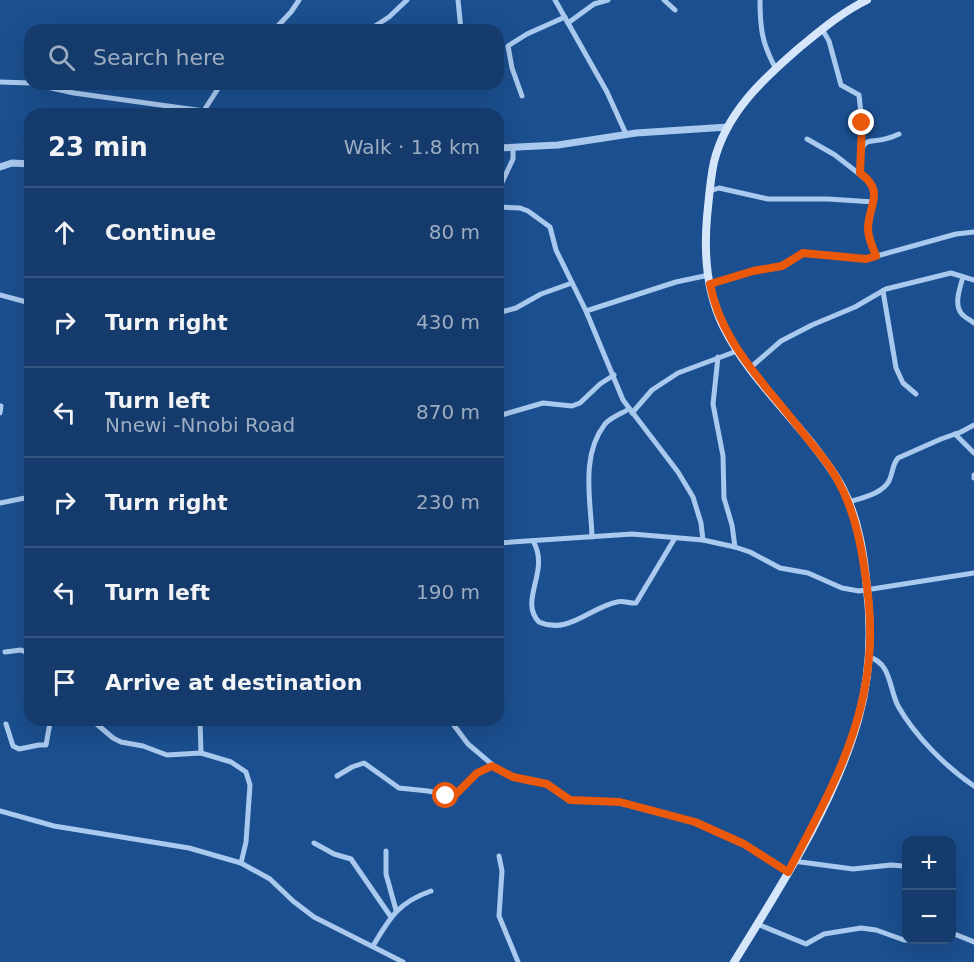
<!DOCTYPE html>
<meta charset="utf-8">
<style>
:root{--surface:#143b6b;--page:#1d4271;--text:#f1f3f6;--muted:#9dadc1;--line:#33557e}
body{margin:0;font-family:"DejaVu Sans",sans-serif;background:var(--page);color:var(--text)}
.controls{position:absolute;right:18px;bottom:18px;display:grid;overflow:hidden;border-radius:12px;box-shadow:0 6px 24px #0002}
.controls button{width:54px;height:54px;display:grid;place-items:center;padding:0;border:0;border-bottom:2px solid var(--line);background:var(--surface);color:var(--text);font:30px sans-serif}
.stop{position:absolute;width:18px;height:18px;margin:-14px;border:4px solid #ea580c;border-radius:50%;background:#fff}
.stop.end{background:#ea580c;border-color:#fff;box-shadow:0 2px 6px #0008}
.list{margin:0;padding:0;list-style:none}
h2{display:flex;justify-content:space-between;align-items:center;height:78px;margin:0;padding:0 24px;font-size:26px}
h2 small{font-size:20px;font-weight:400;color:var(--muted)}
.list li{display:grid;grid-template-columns:39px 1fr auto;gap:18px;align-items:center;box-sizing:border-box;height:90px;padding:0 24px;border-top:2px solid var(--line)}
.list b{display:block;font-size:22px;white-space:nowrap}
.list p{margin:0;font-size:20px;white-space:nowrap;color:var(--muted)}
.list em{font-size:20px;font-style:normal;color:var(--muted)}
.icon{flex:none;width:33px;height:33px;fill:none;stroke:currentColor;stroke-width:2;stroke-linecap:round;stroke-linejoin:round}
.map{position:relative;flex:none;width:974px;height:962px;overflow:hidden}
.search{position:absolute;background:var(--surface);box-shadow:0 6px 24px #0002;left:24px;top:24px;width:480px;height:66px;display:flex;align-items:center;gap:15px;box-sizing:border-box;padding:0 21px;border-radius:18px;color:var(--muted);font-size:22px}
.panel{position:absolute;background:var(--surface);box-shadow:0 6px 24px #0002;left:24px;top:108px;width:480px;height:618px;border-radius:18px}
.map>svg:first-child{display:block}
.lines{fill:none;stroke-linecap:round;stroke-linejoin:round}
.minor{stroke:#a9c9ee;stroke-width:5}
.tertiary{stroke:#a9c9ee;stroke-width:7}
.secondary{stroke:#d6e6fa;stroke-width:8}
.route{stroke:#ea580c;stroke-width:8}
</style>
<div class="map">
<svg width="974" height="962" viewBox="0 0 974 962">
<rect width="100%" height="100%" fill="#1b4f8f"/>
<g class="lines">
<!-- minor -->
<g class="minor">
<path d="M458,0L461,30"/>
<path d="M555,0L607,92L626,134"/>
<path d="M664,0L675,10"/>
<path d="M760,0C760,28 762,44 776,69"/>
<path d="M568,23L594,4L608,0"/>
<path d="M822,29L829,41L841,85L859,95L862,123V146"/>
<path d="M274,30L291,12L299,0"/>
<path d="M369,30L389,17L407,0"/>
<path d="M0,82L30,83"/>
<path d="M33,84L74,93L204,111"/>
<path d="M522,96L512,68L508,46L527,34L565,17"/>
<path d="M203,112L221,84"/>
<path d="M807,139L835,155L872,184L874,196L868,231L876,257"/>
<path d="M860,173C862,126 866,150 899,134"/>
<path d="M498,191L513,159V148"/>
<path d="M710,191L719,188L768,199H828L874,202"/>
<path d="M498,207L520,208L528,211L550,227L556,250L586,311L623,400L678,472L693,497L701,523L703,540"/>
<path d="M963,277C960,287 954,304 961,313C964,317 970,320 974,323"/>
<path d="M710,284L753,271L782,266L803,253L866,259L956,234L974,232"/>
<path d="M883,291L896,368L903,383L916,394"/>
<path d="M0,295L30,303"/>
<path d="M586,311L676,282L709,275"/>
<path d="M498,313L516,308L541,294L572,283"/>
<path d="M718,357L713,404L723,456L724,498L732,525L735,547"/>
<path d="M750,368L781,341L812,325L855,307L886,289L951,273L974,280"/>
<path d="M0,413L1,406"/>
<path d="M632,413L652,390L678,373L737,351"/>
<path d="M498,416L543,403L572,406L580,403L600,384L614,375"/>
<path d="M955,434L974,453"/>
<path d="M974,475V478"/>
<path d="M849,502C861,498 882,494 889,481C893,473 892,465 898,458L941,439L961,432L974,425"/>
<path d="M0,503L30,497"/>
<path d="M592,537C591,501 580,456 605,424C611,417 621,414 629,409"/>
<path d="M533,541C551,571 518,600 539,622C568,635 591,607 617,602C623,600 630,604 636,603L675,538"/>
<path d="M498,543L632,534L703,540L735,547L750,552L780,568L808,573L842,588L859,591L974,573"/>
<path d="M5,652L21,650L30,654"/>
<path d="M869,657C891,663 889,688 898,706C915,736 946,767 974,786"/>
<path d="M92,720L113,738L121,742L143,746L167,755L201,753L231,762L246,772L250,785L246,842L241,863"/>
<path d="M200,720L201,753"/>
<path d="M450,720L468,744L501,772L526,781L547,784L570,800L619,802L695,822L744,844L788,872"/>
<path d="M6,724L13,746L19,749L39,745H46L50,723L53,720"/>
<path d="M337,776L352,767L364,763L399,788L428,791L452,796L477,773L492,766"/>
<path d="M0,811L54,826L189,848L241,863L270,879L293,901L314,917L403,962"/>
<path d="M314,843L334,854L351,859L391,917"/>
<path d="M386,851V874L396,910"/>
<path d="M499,856L502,871L499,916L518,962"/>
<path d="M793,861L853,869L891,865L903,866"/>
<path d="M757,924L806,944L824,934L861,928L876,930L904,940H911"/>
<path d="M952,933L974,942"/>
<path d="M373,946C390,917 399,902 431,891"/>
</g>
<!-- tertiary -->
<g class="tertiary">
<path d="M498,148L558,145L636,133L728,127"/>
<path d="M0,167L12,163L30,164"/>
</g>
<!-- secondary -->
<path class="secondary" d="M734,962C780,887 834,805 858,720C870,677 872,632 867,588C864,556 859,521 844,491C835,472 822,457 810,441C780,404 744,369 723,326C707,293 704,252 707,217C709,199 710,180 714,162C726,113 762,80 799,48C820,31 842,12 867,0"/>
</g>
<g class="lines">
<!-- route -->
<path class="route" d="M446,796L456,794L477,773L492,766L513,777L547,784L570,800L620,802L695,822L744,844L788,872C824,805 863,735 869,657C872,627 869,596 864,566C858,525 847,487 820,454C803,433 786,411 768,390C742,358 718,326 710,284L753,271L782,266L803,253L866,259L876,256C873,248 868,238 868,229C868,205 886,192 860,173L862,123"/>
</g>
</svg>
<div class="controls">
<button>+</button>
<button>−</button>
</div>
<div class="stop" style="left:446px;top:796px"></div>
<div class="stop end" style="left:862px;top:123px"></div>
<div class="search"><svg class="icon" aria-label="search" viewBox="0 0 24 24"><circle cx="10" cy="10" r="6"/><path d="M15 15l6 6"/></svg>Search here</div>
<section class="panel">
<h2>23 min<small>Walk · 1.8 km</small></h2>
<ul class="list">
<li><svg class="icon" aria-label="ahead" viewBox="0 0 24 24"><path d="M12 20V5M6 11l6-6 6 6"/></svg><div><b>Continue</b></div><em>80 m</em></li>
<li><svg class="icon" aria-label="right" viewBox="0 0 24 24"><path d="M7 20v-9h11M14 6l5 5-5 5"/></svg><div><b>Turn right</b></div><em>430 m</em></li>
<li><svg class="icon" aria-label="left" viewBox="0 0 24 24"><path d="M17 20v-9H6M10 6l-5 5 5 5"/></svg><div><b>Turn left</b><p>Nnewi -Nnobi Road</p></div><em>870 m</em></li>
<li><svg class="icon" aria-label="right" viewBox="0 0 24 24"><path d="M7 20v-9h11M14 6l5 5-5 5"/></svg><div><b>Turn right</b></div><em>230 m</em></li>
<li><svg class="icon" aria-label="left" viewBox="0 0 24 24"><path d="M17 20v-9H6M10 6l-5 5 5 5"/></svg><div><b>Turn left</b></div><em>190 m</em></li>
<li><svg class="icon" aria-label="arrive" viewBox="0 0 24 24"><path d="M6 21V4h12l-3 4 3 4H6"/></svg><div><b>Arrive at destination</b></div></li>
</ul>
</section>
</div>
